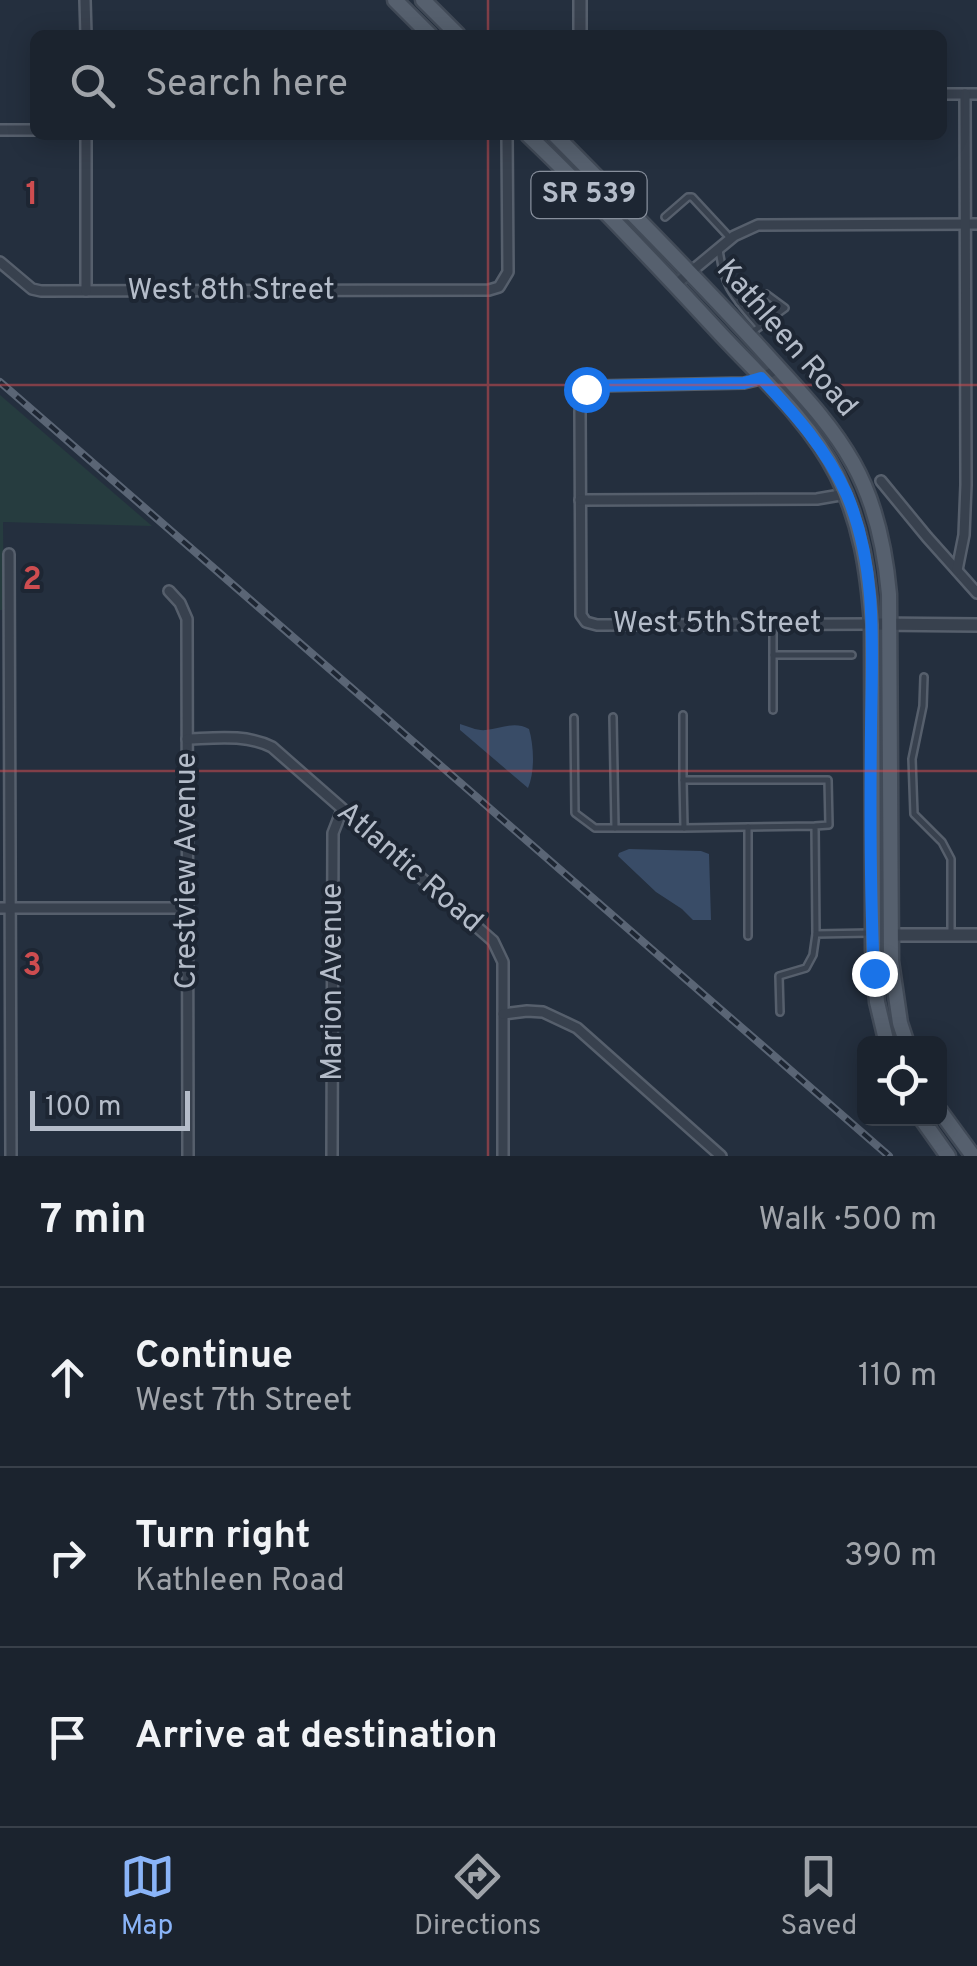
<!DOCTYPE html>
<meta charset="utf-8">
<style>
:root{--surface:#1b232e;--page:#282f3a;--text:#f1f3f6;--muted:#a0a4aa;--line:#39404a;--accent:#8ab4f8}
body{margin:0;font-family:Overpass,sans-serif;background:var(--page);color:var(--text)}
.controls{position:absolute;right:30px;bottom:30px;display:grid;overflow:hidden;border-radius:15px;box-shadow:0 5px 25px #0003}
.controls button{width:90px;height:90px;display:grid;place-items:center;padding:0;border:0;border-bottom:2px solid var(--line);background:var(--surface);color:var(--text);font:50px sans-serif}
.scale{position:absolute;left:30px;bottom:25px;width:160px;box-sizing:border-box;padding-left:10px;border:5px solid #b4bcc9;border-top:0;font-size:28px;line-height:35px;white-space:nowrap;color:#b4bcc9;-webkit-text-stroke:8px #1d2633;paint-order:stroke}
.stop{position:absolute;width:30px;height:30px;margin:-22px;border:8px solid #1a73e8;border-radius:50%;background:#fff}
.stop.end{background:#1a73e8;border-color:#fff;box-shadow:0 2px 10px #0008}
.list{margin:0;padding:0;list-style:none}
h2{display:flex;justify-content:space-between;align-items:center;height:130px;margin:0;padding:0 40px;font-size:42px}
h2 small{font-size:32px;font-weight:400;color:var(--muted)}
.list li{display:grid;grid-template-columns:65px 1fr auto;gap:30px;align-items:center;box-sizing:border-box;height:180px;padding:0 40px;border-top:2px solid var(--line)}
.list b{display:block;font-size:38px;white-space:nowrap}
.list p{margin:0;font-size:32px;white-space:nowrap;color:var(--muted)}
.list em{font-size:32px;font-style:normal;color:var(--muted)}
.icon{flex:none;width:55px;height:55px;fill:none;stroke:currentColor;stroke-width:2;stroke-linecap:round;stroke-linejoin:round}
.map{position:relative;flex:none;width:977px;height:1156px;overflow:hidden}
.search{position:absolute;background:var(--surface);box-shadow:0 5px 25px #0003;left:30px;right:30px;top:30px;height:110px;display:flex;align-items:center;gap:25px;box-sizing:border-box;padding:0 35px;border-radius:15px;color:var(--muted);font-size:38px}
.sheet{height:670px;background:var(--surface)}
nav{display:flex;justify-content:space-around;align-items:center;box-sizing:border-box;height:140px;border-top:2px solid var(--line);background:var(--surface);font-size:28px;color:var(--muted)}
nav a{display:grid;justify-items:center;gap:5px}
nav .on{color:var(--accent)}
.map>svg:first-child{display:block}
.green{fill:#263c3f}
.water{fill:#394c67}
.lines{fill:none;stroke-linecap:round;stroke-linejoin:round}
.service-casing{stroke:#565f6c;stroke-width:10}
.minor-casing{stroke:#565f6c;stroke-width:14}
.tertiary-casing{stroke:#565f6c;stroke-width:16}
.primary-casing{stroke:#414a57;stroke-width:19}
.service{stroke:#38414e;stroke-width:5}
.minor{stroke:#38414e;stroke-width:9}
.tertiary{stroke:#38414e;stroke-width:11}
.primary{stroke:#56606e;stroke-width:14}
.rail-casing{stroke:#5a6575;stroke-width:8}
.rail{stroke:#1d2633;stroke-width:4;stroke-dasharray:11;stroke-linecap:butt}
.route{stroke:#1a73e8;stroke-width:12}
.grid{fill:none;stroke:#ce4d50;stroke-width:2.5;stroke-opacity:0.55}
.labels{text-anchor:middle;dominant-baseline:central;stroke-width:8;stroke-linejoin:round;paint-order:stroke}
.shield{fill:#1d2633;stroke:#878f9c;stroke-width:2.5}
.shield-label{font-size:28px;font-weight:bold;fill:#b4bcc9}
.street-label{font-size:30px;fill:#b4bcc9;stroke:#1d2633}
.grid-label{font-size:32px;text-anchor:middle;font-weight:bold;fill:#ce4d50;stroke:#1d2633;stroke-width:8;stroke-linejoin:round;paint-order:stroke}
</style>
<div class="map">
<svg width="977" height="1156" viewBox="0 0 977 1156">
<rect width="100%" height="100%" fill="#242f3e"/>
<!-- green -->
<path class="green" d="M0,395L152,526L3,522L4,610H0Z"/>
<!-- water -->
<g class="water">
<path d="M460,724C469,727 478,731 486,730C502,728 515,721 529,729C534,746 535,772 528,788L460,730Z"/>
<path d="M629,849L701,851L709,854L711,920H693L682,909L656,892L618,856L619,853Z"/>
</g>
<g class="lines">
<defs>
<g id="service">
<path d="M665,217L688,197H692L731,239"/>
<path d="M719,249C724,289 734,296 759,326"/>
<path d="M739,302L766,294L785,308L751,333"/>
<path d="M773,655H852"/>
<path d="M924,677L923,706L912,759L914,814L942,842L951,859V932"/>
<path d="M773,710V626"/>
<path d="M613,717L615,828"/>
<path d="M574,718L575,813L595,828H684"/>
<path d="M683,780V715"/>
<path d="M815,826L684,828L683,780H828L829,825L815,826L816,934"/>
<path d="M748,827V936"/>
<path d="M780,1012L779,976L806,968L813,955L816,934L870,933"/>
</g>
<g id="minor">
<path d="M85,0L86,35"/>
<path d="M942,94H977"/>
<path d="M0,130H35"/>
<path d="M0,262L32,289L41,291L489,290L499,287L508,272L507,135"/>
<path d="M676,284L734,236L758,225L977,224"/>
<path d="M86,291V135"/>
<path d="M778,368L761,379L744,383L597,386C581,390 581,397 580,412L581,615L586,622L597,625L872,624"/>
<path d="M881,481L927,537L977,593"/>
<path d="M580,500L817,499L846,494"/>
<path d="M9,554L11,1156"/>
<path d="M957,570L964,535L966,485L965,94"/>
<path d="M169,591L180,603L187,619L188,1156"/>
<path d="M187,739C216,738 246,734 272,747L493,941L503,962V1156"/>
<path d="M0,908H188"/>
<path d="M503,1014L527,1011L543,1012L577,1028L721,1156"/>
<path d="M332,1156L333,833L342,810"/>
</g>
<g id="tertiary">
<path d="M580,0V35"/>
<path d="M872,624L977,625"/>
<path d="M892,935H977"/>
</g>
<g id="primary">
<path d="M395,0L430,35"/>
<path d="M423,0L458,35"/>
<path d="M528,135C593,197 654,262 715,328C757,374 809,419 837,475C861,523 868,571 872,624L873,950L877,1002L887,1044"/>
<path d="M555,135C625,206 695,276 762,350C794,386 829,420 853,463C875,502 885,549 889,594L891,961L900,1023L907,1044"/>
<path d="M940,1111L973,1156"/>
<path d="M921,1118L948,1156"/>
</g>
</defs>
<!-- service casing -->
<use href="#service" class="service-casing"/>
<!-- minor casing -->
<use href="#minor" class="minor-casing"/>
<!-- tertiary casing -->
<use href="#tertiary" class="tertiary-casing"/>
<!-- primary casing -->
<use href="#primary" class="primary-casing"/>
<!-- service -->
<use href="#service" class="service"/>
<!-- minor -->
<use href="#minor" class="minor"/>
<!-- tertiary -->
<use href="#tertiary" class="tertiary"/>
<!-- primary -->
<use href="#primary" class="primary"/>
<defs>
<path id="rail" d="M0,382L889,1156"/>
</defs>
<!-- rail casing -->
<use href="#rail" class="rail-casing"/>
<!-- rail -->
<use href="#rail" class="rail"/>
</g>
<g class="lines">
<!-- route -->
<path class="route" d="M586,389L596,386L744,383L761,378C795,414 827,450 847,495C878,569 872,650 871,728C870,810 870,892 874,973"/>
</g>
<!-- grid -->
<path class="grid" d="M488,0V35M488,135V1156M0,385H977M0,771H977"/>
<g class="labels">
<!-- shield labels -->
<rect class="shield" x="531.5" y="172" width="115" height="46" rx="8"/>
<g class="shield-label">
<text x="589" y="195">SR 539</text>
</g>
<!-- street labels -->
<g class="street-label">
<text x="231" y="291">West 8th Street</text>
<text transform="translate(786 339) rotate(49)">Kathleen Road</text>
<text x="717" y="624">West 5th Street</text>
<text transform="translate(409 868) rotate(41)">Atlantic Road</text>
<text transform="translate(187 871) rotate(-90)">Crestview Avenue</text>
<text transform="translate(333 982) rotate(-90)">Marion Avenue</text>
</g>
</g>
<g class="grid-label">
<text x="32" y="204">1</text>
<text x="32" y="589">2</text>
<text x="32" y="975">3</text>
</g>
</svg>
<div class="controls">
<button><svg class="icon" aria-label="locate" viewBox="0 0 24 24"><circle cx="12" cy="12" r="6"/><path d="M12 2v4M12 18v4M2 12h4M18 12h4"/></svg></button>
</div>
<div class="scale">100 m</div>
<div class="stop" style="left:586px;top:389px"></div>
<div class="stop end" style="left:874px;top:973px"></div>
<div class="search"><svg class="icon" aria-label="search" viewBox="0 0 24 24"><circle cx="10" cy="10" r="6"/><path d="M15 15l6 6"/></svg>Search here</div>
</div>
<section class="sheet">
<h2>7 min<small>Walk · 500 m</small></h2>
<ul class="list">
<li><svg class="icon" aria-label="ahead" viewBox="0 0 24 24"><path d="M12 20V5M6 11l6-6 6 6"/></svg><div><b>Continue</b><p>West 7th Street</p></div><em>110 m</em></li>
<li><svg class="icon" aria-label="right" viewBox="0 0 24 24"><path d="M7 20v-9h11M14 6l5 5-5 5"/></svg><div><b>Turn right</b><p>Kathleen Road</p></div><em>390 m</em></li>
<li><svg class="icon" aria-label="arrive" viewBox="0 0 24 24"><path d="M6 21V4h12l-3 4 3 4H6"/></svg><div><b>Arrive at destination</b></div></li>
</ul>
</section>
<nav>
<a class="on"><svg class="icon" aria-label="map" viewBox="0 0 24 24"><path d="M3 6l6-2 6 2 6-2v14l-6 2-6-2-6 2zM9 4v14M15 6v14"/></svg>Map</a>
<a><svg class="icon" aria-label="directions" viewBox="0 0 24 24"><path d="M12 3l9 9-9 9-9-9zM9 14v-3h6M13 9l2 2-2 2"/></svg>Directions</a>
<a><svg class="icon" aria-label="saved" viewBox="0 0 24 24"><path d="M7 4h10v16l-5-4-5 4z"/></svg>Saved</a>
</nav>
